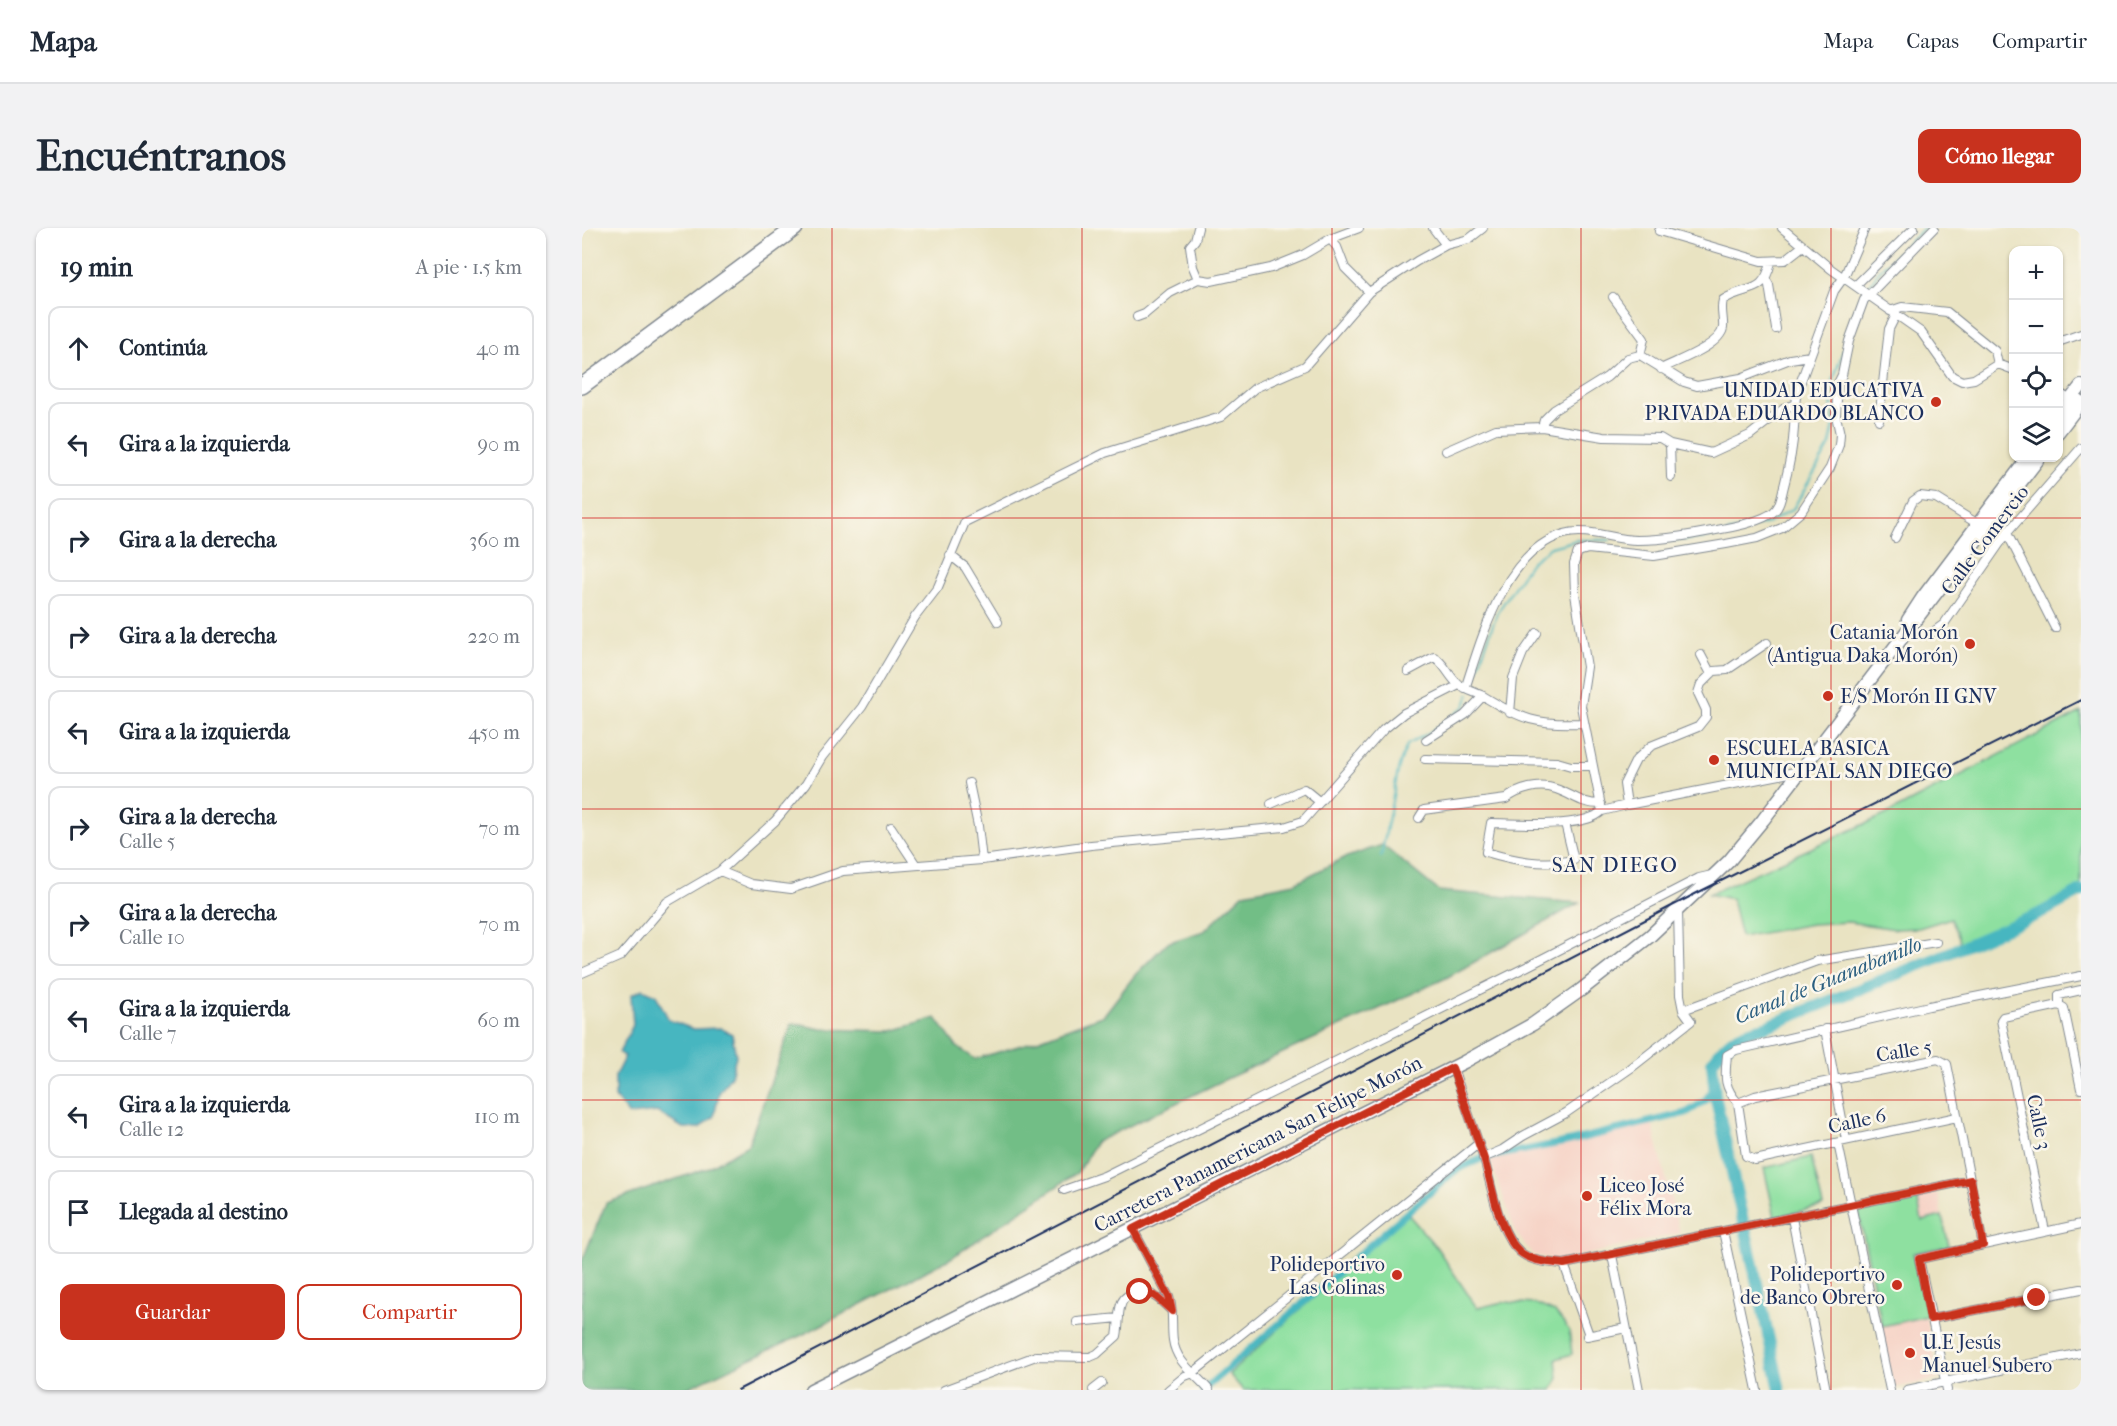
<!DOCTYPE html>
<html lang="es">
<meta charset="utf-8">
<style>
:root{--surface:#fff;--page:#f2f2f3;--text:#1f2937;--muted:#747a83;--line:#e0e1e3;--accent:#c8321e}
body{margin:0;font-family:"IM FELL French Canon",serif;background:var(--page);color:var(--text)}
.controls{position:absolute;right:18px;top:18px;display:grid;overflow:hidden;border-radius:12px;box-shadow:0 2px 4px #0004}
.controls button{width:54px;height:54px;display:grid;place-items:center;padding:0;border:0;border-bottom:2px solid var(--line);background:var(--surface);color:var(--text);font:30px sans-serif}
.stop{position:absolute;width:18px;height:18px;margin:-14px;border:4px solid #c8321e;border-radius:50%;background:#fff}
.stop.end{background:#c8321e;border-color:#fff;box-shadow:0 2px 6px #0008}
.list{margin:0;padding:0;list-style:none}
h2{display:flex;justify-content:space-between;align-items:center;height:78px;margin:0;padding:0 24px;font-size:26px}
h2 small{font-size:20px;font-weight:400;color:var(--muted)}
.list li{display:grid;grid-template-columns:39px 1fr auto;gap:18px;align-items:center;box-sizing:border-box;height:84px;margin:0 12px 12px;padding:0 12px;border:2px solid var(--line);border-radius:12px}
.list b{display:block;font-size:22px;white-space:nowrap}
.list p{margin:0;font-size:20px;white-space:nowrap;color:var(--muted)}
.list em{font-size:20px;font-style:normal;color:var(--muted)}
.actions{display:flex;gap:12px;padding:18px 24px}
.actions a{flex:1;padding:14px 0;border:2px solid var(--accent);border-radius:12px;text-align:center;font-size:21px;color:var(--accent)}
.actions .main{background:var(--accent);color:#fff}
.icon{flex:none;width:33px;height:33px;fill:none;stroke:currentColor;stroke-width:2;stroke-linecap:round;stroke-linejoin:round}
.map{position:relative;flex:none;width:1499px;height:1162px;overflow:hidden;border-radius:12px}
header{display:flex;align-items:center;gap:36px;box-sizing:border-box;height:84px;padding:0 30px;background:var(--surface);border-bottom:2px solid var(--line)}
header strong{font-size:28px}
nav{display:flex;gap:33px;margin-inline-start:auto;font-size:21px}
.intro{display:flex;align-items:center;justify-content:space-between;box-sizing:border-box;height:144px;padding:0 36px}
h1{margin:0;font-size:42px}
.button{padding:15px 27px;border-radius:12px;background:var(--accent);color:#fff;font-size:21px;font-weight:700}
main{display:flex;gap:36px;padding:0 36px}
aside{flex:1;background:var(--surface);border-radius:12px;box-shadow:0 2px 4px #0004}
.map>svg:first-child{display:block}
.built{fill:#f6d2c5}
.green{fill:#8ee0a0;stroke:#54887f;stroke-width:1.5}
.forest{fill:#72be86;stroke:#467672;stroke-width:1.5}
.water{fill:#47b6c0;stroke:#31728f;stroke-width:1.5}
.lines{fill:none;stroke-linecap:round;stroke-linejoin:round}
.stream{stroke:#47b6c0;stroke-width:2}
.canal{stroke:#47b6c0;stroke-width:7}
.river{stroke:#47b6c0;stroke-width:12}
.street-casing{stroke:#828990;stroke-width:10}
.primary-casing{stroke:#828990;stroke-width:15}
.highway-casing{stroke:#828990;stroke-width:18}
.street{stroke:#fff;stroke-width:8}
.primary{stroke:#fff;stroke-width:12}
.highway{stroke:#fff;stroke-width:15}
.rail{stroke:#1b2f5e;stroke-width:2}
.route{stroke:#c8321e;stroke-width:8}
.grid{fill:none;stroke:#d62828;stroke-width:1.5;stroke-opacity:0.55}
.poi-dot{fill:#c8321e;stroke:#fbf7ec;stroke-width:2}
.labels{text-anchor:middle;dominant-baseline:central;stroke-width:5;stroke-linejoin:round;paint-order:stroke}
.poi-label{font-size:20px;fill:#1b2f5e;stroke:#fbf7ec;text-anchor:end}
.street-label{font-size:20px;fill:#1b2f5e;stroke:#fbf7ec}
.neighbourhood-label{font-size:21px;letter-spacing:1.5px;fill:#1b2f5e;stroke:#fbf7ec}
.water-label{font-size:21px;font-style:italic;fill:#2a5e80;stroke:#fbf7ec}
</style>
<header>
<strong>Mapa</strong>
<nav><a>Mapa</a><a>Capas</a><a>Compartir</a></nav>
</header>
<div class="intro"><h1>Encuéntranos</h1><a class="button">Cómo llegar</a></div>
<main>
<aside>
<h2>19 min<small>A pie · 1.5 km</small></h2>
<ul class="list">
<li><svg class="icon" aria-label="ahead" viewBox="0 0 24 24"><path d="M12 20V5M6 11l6-6 6 6"/></svg><div><b>Continúa</b></div><em>40 m</em></li>
<li><svg class="icon" aria-label="left" viewBox="0 0 24 24"><path d="M17 20v-9H6M10 6l-5 5 5 5"/></svg><div><b>Gira a la izquierda</b></div><em>90 m</em></li>
<li><svg class="icon" aria-label="right" viewBox="0 0 24 24"><path d="M7 20v-9h11M14 6l5 5-5 5"/></svg><div><b>Gira a la derecha</b></div><em>360 m</em></li>
<li><svg class="icon" aria-label="right" viewBox="0 0 24 24"><path d="M7 20v-9h11M14 6l5 5-5 5"/></svg><div><b>Gira a la derecha</b></div><em>220 m</em></li>
<li><svg class="icon" aria-label="left" viewBox="0 0 24 24"><path d="M17 20v-9H6M10 6l-5 5 5 5"/></svg><div><b>Gira a la izquierda</b></div><em>450 m</em></li>
<li><svg class="icon" aria-label="right" viewBox="0 0 24 24"><path d="M7 20v-9h11M14 6l5 5-5 5"/></svg><div><b>Gira a la derecha</b><p>Calle 5</p></div><em>70 m</em></li>
<li><svg class="icon" aria-label="right" viewBox="0 0 24 24"><path d="M7 20v-9h11M14 6l5 5-5 5"/></svg><div><b>Gira a la derecha</b><p>Calle 10</p></div><em>70 m</em></li>
<li><svg class="icon" aria-label="left" viewBox="0 0 24 24"><path d="M17 20v-9H6M10 6l-5 5 5 5"/></svg><div><b>Gira a la izquierda</b><p>Calle 7</p></div><em>60 m</em></li>
<li><svg class="icon" aria-label="left" viewBox="0 0 24 24"><path d="M17 20v-9H6M10 6l-5 5 5 5"/></svg><div><b>Gira a la izquierda</b><p>Calle 12</p></div><em>110 m</em></li>
<li><svg class="icon" aria-label="arrive" viewBox="0 0 24 24"><path d="M6 21V4h12l-3 4 3 4H6"/></svg><div><b>Llegada al destino</b></div></li>
</ul>
<div class="actions"><a class="main">Guardar</a><a>Compartir</a></div>
</aside>
<div class="map">
<svg width="1499" height="1162" viewBox="0 0 1499 1162">
<rect width="100%" height="100%" fill="#fbf7ec"/>
<filter id="ink" filterUnits="userSpaceOnUse"><feTurbulence type="fractalNoise" baseFrequency=".0167" numOctaves="2"/><feDisplacementMap in="SourceGraphic" scale="12" xChannelSelector="R" yChannelSelector="G"/><feConvolveMatrix kernelMatrix="1 2 1 2 8 2 1 2 1" color-interpolation-filters="sRGB"/></filter>
<filter id="wash" filterUnits="userSpaceOnUse"><feTurbulence type="fractalNoise" baseFrequency=".008" numOctaves="4" result="noise"/><feDisplacementMap in="SourceGraphic" scale="24" xChannelSelector="R" yChannelSelector="G"/><feGaussianBlur stdDeviation="1.35" result="paint"/><feColorMatrix in="noise" values="0 0 0 0 0 0 0 0 0 0 0 0 0 0 0 0 0 1.4 0 .05"/><feComposite in="paint" operator="in"/></filter>
<g filter="url(#wash)">
<rect width="100%" height="100%" fill="#e9e3c2"/>
<path class="built" d="M1070 895 1098 1005 977 1033 951 1027 934 1005 908 932Z
M1356 965 1360 988 1340 993 1335 969Z
M1344 1089 1357 1151 1311 1160 1298 1098Z"/>
<path class="green" d="M1499 484V663L1457 686 1380 718 1369 690 1337 700 1313 701 1267 694 1230 696 1159 709 1150 671 1127 666 1303 587Z
M1229 929 1241 978 1193 989 1182 940Z
M1335 969 1340 993 1360 988 1367 1018 1331 1025 1345 1088 1300 1098 1276 982Z
M825 985 855 1020 895 1080 922 1074 954 1076 973 1084 987 1102 990 1126 974 1131 976 1150 970 1162H661L647 1146Z"/>
<path class="forest" d="M800 617 857 663 997 675 864 750 642 852 514 914 496 944 369 1030 220 1107 101 1162H0V1033L24 975 126 940 166 917 210 795 239 801 310 803 354 790 374 818 393 831 453 813 522 787 553 747 585 715 622 703 662 665 713 655 762 630Z"/>
<path class="water" d="M61 761 74 767 87 792 111 801 138 800 150 806 154 828 149 848 137 865 132 889 117 900H101L75 884 47 887 33 870V848L43 828 37 825 51 797 49 767Z"/>
<g class="lines">
<path class="stream" d="M1285 62 1296 44 1342 0
M1274 83 1278 72
M1063 315 1125 310 1186 295 1211 281 1248 217 1252 198 1248 162 1262 120
M889 460 915 385 949 334 969 319 995 312H1028
M799 629 817 538 825 517 857 499 883 478 887 466"/>
<path class="canal" d="M621 1162 874 942 901 930 984 914 1104 885 1123 873 1132 859"/>
<path class="river" d="M1161 993 1133 867 1130 834C1147 811 1156 805 1183 799L1355 730 1457 686 1499 663
M1164 1004 1198 1162"/>
</g>
</g>
<g filter="url(#ink)">
<g class="lines">
<g class="street-casing">
<path id="street" d="M616 0 613 12 608 18 611 39 616 51
M851 0 864 17
M1200 0 1249 41 1339 104 1370 148 1380 153 1392 151 1416 136 1432 142
M1077 3 1179 33 1203 32 1221 18
M748 11 777 0
M1184 52 1187 57 1194 101
M1274 57 1332 0
M1031 69 1062 111 1058 127
M1308 83 1320 79 1365 84 1413 123 1416 136
M555 89 563 86 588 65 616 51 629 53 689 40 721 27 748 11 755 19 763 40 787 64
M1476 114 1499 106
M1058 127 1102 154 1115 158 1159 150 1208 131 1228 128
M1079 141C1094 133 1138 118 1141 100 1142 91 1138 81 1141 72 1165 56 1181 69 1189 34
M1476 164 1490 173
M1297 192 1307 101 1314 87
M960 199 962 192 972 182 1025 149 1046 130 1058 127
M1088 216 1089 249
M864 223 914 201 960 199 1022 209 1078 210 1088 216 1129 225 1168 207 1204 179 1211 177
M1412 289 1425 305 1473 400
M1313 310 1331 273 1338 268 1354 270 1396 296
M368 327 383 339 416 394
M1326 404 1347 407 1362 396 1425 305 1499 220
M1185 415 1145 442 1132 443 1119 456 1116 465 1124 482V489L1116 499 1069 518 1054 532 1042 556 1045 577 1218 543
M1119 427 1129 446
M826 443 852 429C862 434 867 449 876 456 883 462 893 464 901 468 940 492 955 497 1001 495
M883 461C900 409 923 323 982 306 1006 299 1031 312 1055 312 1087 312 1119 305 1150 299 1161 297 1189 290 1195 280 1199 274 1200 265 1202 258 1207 239 1211 220 1212 200 1213 187 1212 176 1215 164L1252 63 1262 49 1283 0
M928 485 931 450 941 425 955 405
M844 512 883 487 901 468
M843 531 975 534 989 538H1011
M387 555 396 598 400 632
M689 576 722 561 738 574
M1045 577 1020 583 999 478 1005 439 993 366 992 336 996 324 1006 321 1072 328 1144 316 1175 310 1200 300 1219 284 1248 240 1257 217 1258 206 1254 188 1256 155 1260 147 1267 113 1282 72 1352 0
M837 590 842 582 924 571C936 561 958 555 974 561 992 567 998 576 1019 576
M983 595 992 632C961 638 934 633 904 624L909 595C935 595 1003 601 1020 583
M309 599 334 637
M138 643 193 593 224 556 240 529 280 479 333 389 356 359 383 294 523 225 639 189 673 160 723 138 787 64 835 33 864 17 887 11 901 0
M0 745 39 728 85 674 138 643 169 656 209 661 261 643 400 632 509 617 702 599 721 593 801 502 822 485 877 457
M1477 777 1482 780 1499 861
M1101 782 1235 733 1354 714
M1243 801 1264 912
M871 840C881 870 892 901 902 931 910 959 916 1005 938 1024 950 1034 968 1035 982 1036L1389 952
M1156 875C1141 858 1143 849 1145 827L1154 822 1347 778 1499 748
M1375 889 1173 932 1164 928 1156 875 1173 868 1356 831 1365 836 1401 1017
M1256 915 1308 1162
M901 930 920 922 941 908 984 885 1049 840 1109 793 1101 782 1098 767 1096 683
M482 962 522 948 946 738 1117 650 1130 647
M1210 990 1244 1162
M551 1001 587 1069C592 1083 589 1098 591 1112 594 1135 614 1146 627 1162
M1141 1003 1175 1162
M1463 1003 1419 792 1421 789 1477 777V767L1499 762
M1030 1027 1057 1162
M982 1036 1007 1107
M1349 1091 1499 1061
M495 1094 537 1090
M1005 1108 1044 1100
M362 1162 454 1128 508 1129 515 1126 535 1108C537 1099 536 1089 538 1080 541 1064 559 1060 572 1068 578 1071 584 1078 590 1083
M511 1162 520 1155
M586 1162 603 1148 611 1145 896 916
M1325 1162 1499 1125
M1365 1162 1337 1031 1499 996"/>
</g>
<g class="primary-casing">
<path id="primary" d="M1476 188 1499 158
M1476 204 1499 174
M1326 392 1341 369 1446 230
M229 1162 882 834 951 796 999 762 1068 708 1147 633 1181 592 1457 230"/>
</g>
<g class="highway-casing">
<path id="highway" d="M0 158 213 0"/>
</g>
<use href="#street" class="street"/>
<use href="#primary" class="primary"/>
<use href="#highway" class="highway"/>
<path class="rail" d="M156 1162 1115 665 1499 472"/>
</g>
</g>
<g class="lines" filter="url(#ink)">
<path class="route" d="M558 1064 573 1068 590 1083 587 1069 551 1001 870 840C881 870 892 901 902 931 911 959 916 1005 938 1024 950 1034 968 1034 982 1036L1389 952 1401 1017 1337 1031 1348 1091 1455 1070"/>
</g>
<path class="grid" d="M250 0V1162M500 0V1162M750 0V1162M999 0V1162M1249 0V1162M0 290H1499M0 581H1499M0 872H1499"/>
<g class="poi-dot">
<circle cx="1354" cy="174" r="6"/>
<circle cx="1388" cy="416" r="6"/>
<circle cx="1246" cy="468" r="6"/>
<circle cx="1132" cy="532" r="6"/>
<circle cx="1005" cy="968" r="6"/>
<circle cx="815" cy="1047" r="6"/>
<circle cx="1315" cy="1057" r="6"/>
<circle cx="1328" cy="1125" r="6"/>
</g>
<g class="labels">
<g class="poi-label">
<text x="1342" y="162">UNIDAD EDUCATIVA<tspan x="1342" dy="23">PRIVADA EDUARDO BLANCO</tspan></text>
<text x="1376" y="404">Catania Morón<tspan x="1376" dy="23">(Antigua Daka Morón)</tspan></text>
<text x="1258" y="468" text-anchor="start">E/S Morón II GNV</text>
<text x="1144" y="520" text-anchor="start">ESCUELA BASICA<tspan x="1144" dy="23">MUNICIPAL SAN DIEGO</tspan></text>
<text x="1017" y="957" text-anchor="start">Liceo José<tspan x="1017" dy="23">Félix Mora</tspan></text>
<text x="803" y="1036">Polideportivo<tspan x="803" dy="23">Las Colinas</tspan></text>
<text x="1303" y="1046">Polideportivo<tspan x="1303" dy="23">de Banco Obrero</tspan></text>
<text x="1340" y="1114" text-anchor="start">U.E Jesús<tspan x="1340" dy="23">Manuel Subero</tspan></text>
</g>
<g class="street-label">
<text transform="translate(1403 312) rotate(-53)">Calle Comercio</text>
<text transform="translate(1322 823) rotate(-9)">Calle 5</text>
<text transform="translate(1275 893) rotate(-12)">Calle 6</text>
<text transform="translate(1457 894) rotate(78)">Calle 3</text>
<text transform="translate(676 916) rotate(-27)">Carretera Panamericana San Felipe Morón</text>
</g>
<g class="neighbourhood-label">
<text x="1033" y="637">SAN DIEGO</text>
</g>
<g class="water-label">
<text transform="translate(1246 752) rotate(-22)">Canal de Guanabanillo</text>
</g>
</g>
</svg>
<div class="controls">
<button>+</button>
<button>−</button>
<button><svg class="icon" aria-label="locate" viewBox="0 0 24 24"><circle cx="12" cy="12" r="6"/><path d="M12 2v4M12 18v4M2 12h4M18 12h4"/></svg></button>
<button><svg class="icon" aria-label="layers" viewBox="0 0 24 24"><path d="M12 4l9 5-9 5-9-5zM3 14l9 5 9-5"/></svg></button>
</div>
<div class="stop" style="left:558px;top:1064px"></div>
<div class="stop end" style="left:1455px;top:1070px"></div>
</div>
</main>
